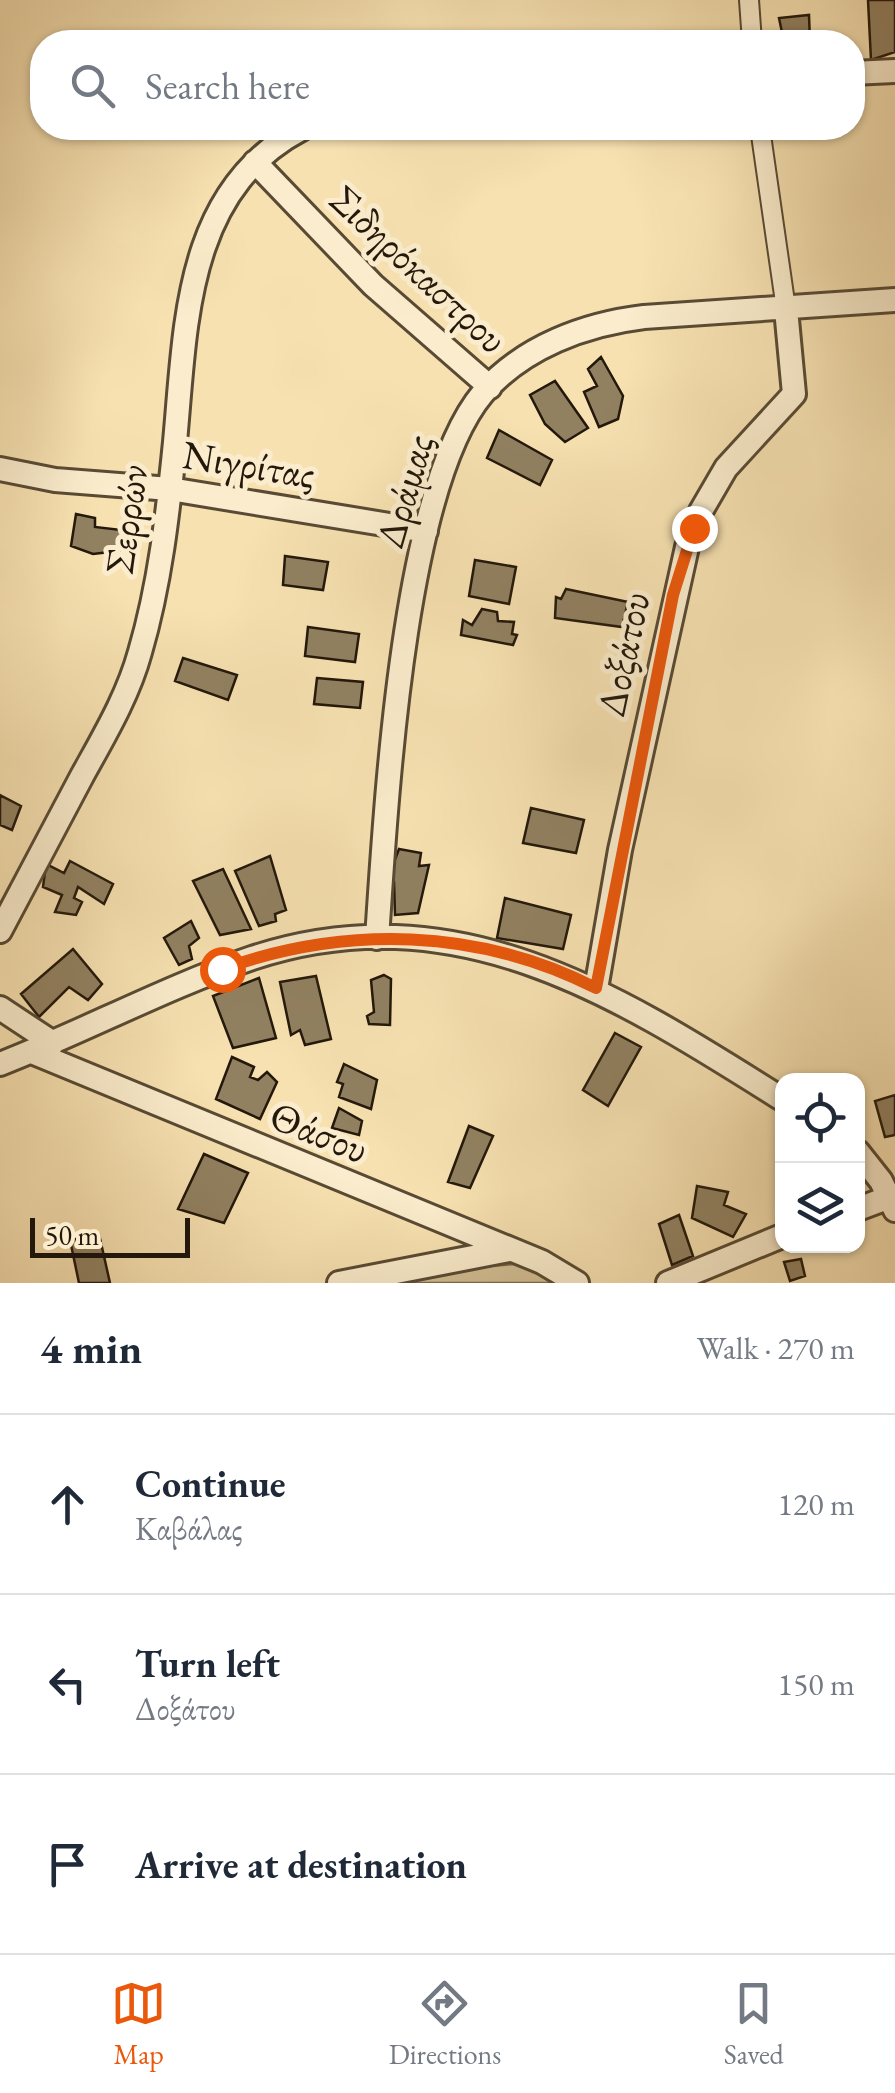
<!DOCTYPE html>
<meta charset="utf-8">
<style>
:root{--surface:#fff;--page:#f2f2f3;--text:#1f2937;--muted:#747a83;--line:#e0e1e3;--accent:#ea580c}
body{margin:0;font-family:"EB Garamond",serif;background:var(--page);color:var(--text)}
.controls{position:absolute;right:30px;bottom:30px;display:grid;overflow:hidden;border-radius:20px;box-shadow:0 2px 8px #0004}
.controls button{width:90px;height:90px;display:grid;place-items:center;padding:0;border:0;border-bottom:2px solid var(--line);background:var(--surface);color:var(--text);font:50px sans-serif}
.scale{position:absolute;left:30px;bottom:25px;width:160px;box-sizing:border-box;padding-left:10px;border:5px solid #23180b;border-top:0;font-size:28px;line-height:35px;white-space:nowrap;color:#23180b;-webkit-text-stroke:8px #faeccc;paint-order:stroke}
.stop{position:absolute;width:30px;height:30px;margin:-22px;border:8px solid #ea580c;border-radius:50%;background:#fff}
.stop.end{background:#ea580c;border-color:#fff;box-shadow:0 2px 10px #0008}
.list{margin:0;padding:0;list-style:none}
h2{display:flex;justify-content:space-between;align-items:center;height:130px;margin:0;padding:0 40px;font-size:42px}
h2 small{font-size:32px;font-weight:400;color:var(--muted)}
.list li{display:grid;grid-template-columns:65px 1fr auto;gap:30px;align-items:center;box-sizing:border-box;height:180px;padding:0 40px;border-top:2px solid var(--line)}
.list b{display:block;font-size:38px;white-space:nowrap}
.list p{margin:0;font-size:32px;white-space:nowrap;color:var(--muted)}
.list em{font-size:32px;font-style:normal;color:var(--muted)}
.icon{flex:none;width:55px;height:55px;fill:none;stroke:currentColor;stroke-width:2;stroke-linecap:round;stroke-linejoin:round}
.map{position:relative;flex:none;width:895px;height:1283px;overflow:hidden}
.search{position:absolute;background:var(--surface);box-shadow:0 2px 8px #0004;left:30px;right:30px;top:30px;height:110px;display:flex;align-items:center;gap:25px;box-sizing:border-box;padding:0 35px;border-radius:40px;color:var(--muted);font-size:38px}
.sheet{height:670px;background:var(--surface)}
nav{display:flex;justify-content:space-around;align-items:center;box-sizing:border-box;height:140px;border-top:2px solid var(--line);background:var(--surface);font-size:28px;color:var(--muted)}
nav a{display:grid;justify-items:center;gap:5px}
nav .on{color:var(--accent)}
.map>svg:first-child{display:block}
.green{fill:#d3bf95;stroke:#7b6c50;stroke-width:2.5}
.building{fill:#918161;stroke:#23180b;stroke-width:2.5}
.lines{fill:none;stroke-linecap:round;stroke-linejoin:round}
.pedestrian-casing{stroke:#584a34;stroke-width:22}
.minor-casing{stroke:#584a34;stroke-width:28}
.pedestrian{stroke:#faeccc;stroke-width:18}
.minor{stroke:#faeccc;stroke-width:22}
.route{stroke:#ea580c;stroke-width:12}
.labels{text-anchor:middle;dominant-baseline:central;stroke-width:10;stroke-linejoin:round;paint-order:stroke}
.street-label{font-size:40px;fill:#23180b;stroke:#faeccc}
</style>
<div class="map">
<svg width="895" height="1283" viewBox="0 0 895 1283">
<rect width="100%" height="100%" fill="#f7e1b1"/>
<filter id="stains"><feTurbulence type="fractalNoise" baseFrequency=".002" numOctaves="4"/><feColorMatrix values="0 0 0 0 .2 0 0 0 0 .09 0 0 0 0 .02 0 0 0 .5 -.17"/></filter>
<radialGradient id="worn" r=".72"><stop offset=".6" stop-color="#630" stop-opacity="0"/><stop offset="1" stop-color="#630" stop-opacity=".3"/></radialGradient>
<path class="green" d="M528 1263 560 1283H394L464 1268Z"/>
<path class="building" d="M868 0H895V52L871 60Z
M809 15 810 42H784L779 18Z
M601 357 623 396 618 419 599 427 584 392 597 386 588 369Z
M555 381 588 428 565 442 545 424 530 395Z
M499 430 552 460 540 485 487 458Z
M76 514 95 518V527L130 531 126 550 93 554 71 546Z
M285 556 328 562 323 590 283 585Z
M475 560 516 567 509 604 469 596Z
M566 589 628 602 622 627 555 618 556 597 561 599Z
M482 609 497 612 498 621 514 622 512 634 517 635 513 645 461 635 463 620 472 625Z
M308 627 359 634 355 662 305 656Z
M183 658 237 675 228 700 175 681Z
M317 678 363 682 360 708 314 704Z
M0 795 21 806 12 830 0 825Z
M531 808 584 820 576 853 523 843Z
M399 849 421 853 419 866 429 865 418 913 395 915 394 882 388 878Z
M270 856 286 910 275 914 276 921 259 926 235 871Z
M70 861 113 884 104 904 78 887 74 898 82 902 76 915 55 912 62 895 43 887 46 864 64 873Z
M223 869 251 929 220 935 193 881Z
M505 898 571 915 563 949 497 938Z
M191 921 199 938 189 946 192 959 179 965 164 938Z
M73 949 102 984 88 1000 69 987 39 1017 21 994Z
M384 975 391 979 390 1025 369 1024 367 1016 374 1012 371 980Z
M316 976 331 1039 305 1045 300 1030 291 1035 280 982Z
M259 978 276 1038 233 1048 213 996Z
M615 1033 641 1047 608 1106 583 1090Z
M232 1057 254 1067 250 1077 258 1080 267 1072 277 1082 260 1119 216 1099Z
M344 1064 377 1080 371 1109 339 1097 343 1084 337 1082Z
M895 1095V1135L885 1137 875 1101Z
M339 1108 362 1121 359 1135 332 1128Z
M469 1126 493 1136 470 1188 448 1182Z
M204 1154 248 1173 224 1223 178 1209Z
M697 1186 728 1192 724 1205 746 1214 733 1237 692 1218Z
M679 1215 693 1256 672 1265 659 1224Z
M99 1234 110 1283H79L70 1240Z
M801 1259 805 1276 790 1281 784 1262Z"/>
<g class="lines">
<g class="pedestrian-casing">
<path id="pedestrian" d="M749 0 752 42
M760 128 786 309"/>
</g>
<g class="minor-casing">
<path id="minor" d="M852 73 895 71
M255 162 373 285 490 387
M0 469 55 480 170 489 426 531
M0 931C27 879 55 828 82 776 104 736 128 696 140 652 160 584 168 512 175 442 186 325 184 190 303 128
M377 938C386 809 402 489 483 393 523 347 585 324 644 317L895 300
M596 989 620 850 687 547 701 511 726 468 794 394 786 309
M0 1008 53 1043
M32 1052 542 1262 577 1283
M0 1064C85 1031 166 987 252 958 456 891 617 995 782 1099
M858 1152 881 1181 895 1210
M858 1209 895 1195
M339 1283 509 1250
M668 1283 782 1236"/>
</g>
<use href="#pedestrian" class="pedestrian"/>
<use href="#minor" class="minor"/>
</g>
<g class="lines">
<path class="route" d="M222 969C346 925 478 928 596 988L673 595 694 528"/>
</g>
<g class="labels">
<g class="street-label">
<text transform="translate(419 269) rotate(43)">Σιδηρόκαστρου</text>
<text transform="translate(249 464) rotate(9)">Νιγρίτας</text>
<text transform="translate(404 491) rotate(-74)">Δράμας</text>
<text transform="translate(126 519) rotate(-82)">Σερρών</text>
<text transform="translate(623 654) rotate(-78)">Δοξάτου</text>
<text transform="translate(319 1132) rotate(22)">Θάσου</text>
</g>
</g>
<rect width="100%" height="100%" filter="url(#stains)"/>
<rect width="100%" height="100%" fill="url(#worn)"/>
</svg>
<div class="controls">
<button><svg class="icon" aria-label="locate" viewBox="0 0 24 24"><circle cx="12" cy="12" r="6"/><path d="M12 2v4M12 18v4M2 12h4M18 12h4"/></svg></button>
<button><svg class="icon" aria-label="layers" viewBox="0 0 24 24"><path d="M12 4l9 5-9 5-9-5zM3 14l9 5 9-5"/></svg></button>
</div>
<div class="scale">50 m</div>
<div class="stop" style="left:222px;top:969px"></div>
<div class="stop end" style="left:694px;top:528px"></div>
<div class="search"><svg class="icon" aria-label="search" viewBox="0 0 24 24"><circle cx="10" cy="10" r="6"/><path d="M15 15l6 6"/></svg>Search here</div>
</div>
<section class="sheet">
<h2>4 min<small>Walk · 270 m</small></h2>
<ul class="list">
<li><svg class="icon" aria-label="ahead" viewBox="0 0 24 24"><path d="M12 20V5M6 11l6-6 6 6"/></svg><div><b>Continue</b><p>Καβάλας</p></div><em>120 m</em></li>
<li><svg class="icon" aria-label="left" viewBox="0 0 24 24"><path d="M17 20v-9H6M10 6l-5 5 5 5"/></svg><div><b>Turn left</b><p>Δοξάτου</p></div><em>150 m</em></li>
<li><svg class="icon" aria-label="arrive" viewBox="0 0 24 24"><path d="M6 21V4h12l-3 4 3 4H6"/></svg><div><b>Arrive at destination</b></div></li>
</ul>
</section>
<nav>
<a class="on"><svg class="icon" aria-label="map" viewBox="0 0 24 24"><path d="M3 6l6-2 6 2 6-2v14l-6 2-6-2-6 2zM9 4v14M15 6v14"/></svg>Map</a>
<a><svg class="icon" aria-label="directions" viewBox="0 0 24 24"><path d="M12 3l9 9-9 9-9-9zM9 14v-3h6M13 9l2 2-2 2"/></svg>Directions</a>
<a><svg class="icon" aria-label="saved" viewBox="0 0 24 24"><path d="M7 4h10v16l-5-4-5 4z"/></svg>Saved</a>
</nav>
